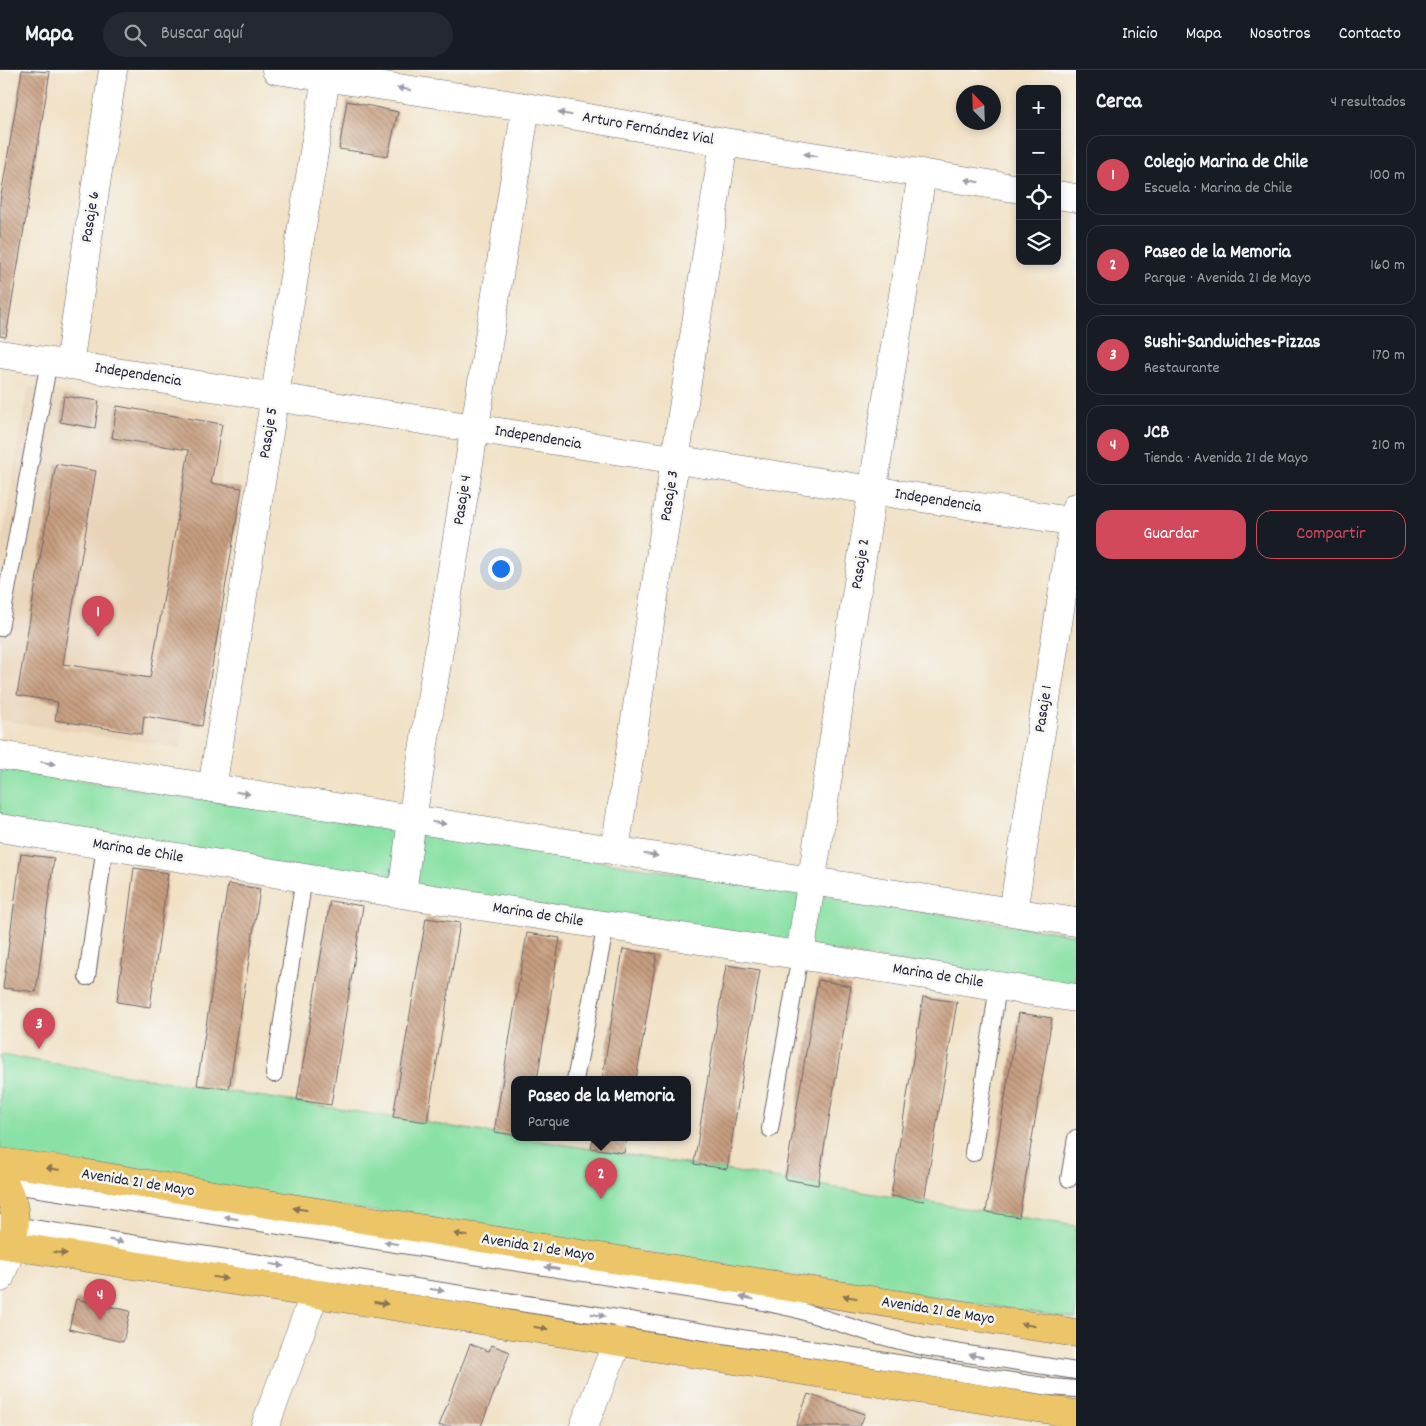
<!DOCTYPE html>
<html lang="es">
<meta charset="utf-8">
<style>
:root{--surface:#171b24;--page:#242831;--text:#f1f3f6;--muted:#9ea1a6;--line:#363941;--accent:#d1495b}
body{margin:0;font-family:Dekko,sans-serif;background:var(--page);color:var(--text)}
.controls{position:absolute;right:15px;top:15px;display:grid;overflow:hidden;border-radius:10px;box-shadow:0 2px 8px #0003}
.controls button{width:45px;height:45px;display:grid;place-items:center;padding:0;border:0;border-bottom:1px solid var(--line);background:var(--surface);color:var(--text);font:25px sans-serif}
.compass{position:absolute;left:956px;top:15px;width:45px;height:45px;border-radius:50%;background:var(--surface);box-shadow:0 2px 8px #0003;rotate:337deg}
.you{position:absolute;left:500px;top:498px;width:18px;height:18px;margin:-12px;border:4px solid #fff;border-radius:50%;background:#1a73e8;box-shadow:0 0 0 8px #1a73e833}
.badge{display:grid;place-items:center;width:32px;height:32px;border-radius:50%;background:var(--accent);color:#fff;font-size:16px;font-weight:700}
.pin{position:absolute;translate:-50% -41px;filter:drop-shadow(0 1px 2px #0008)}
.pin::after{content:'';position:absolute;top:26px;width:18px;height:15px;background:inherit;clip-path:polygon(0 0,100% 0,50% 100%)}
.popup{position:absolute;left:511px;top:1006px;width:180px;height:65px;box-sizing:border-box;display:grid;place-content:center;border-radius:10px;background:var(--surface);filter:drop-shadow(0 1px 4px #0005);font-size:16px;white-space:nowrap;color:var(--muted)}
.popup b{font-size:19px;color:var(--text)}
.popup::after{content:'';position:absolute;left:50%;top:100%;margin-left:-10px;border:10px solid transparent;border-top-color:var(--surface)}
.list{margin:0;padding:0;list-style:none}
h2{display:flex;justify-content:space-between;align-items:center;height:65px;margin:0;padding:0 20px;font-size:21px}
h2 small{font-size:16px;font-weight:400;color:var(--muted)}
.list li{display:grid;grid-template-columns:32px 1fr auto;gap:15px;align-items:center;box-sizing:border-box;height:80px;margin:0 10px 10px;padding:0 10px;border:1px solid var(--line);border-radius:15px}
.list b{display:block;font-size:19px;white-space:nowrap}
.list p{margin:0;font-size:16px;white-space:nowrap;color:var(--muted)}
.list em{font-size:16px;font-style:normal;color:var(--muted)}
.actions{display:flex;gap:10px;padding:15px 20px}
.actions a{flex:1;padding:11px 0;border:1px solid var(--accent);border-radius:15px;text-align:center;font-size:18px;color:var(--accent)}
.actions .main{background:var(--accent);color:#fff}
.icon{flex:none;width:28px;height:28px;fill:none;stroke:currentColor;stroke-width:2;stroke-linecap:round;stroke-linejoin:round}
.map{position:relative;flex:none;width:1076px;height:1356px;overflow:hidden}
header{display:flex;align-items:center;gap:30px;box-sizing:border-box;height:70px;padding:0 25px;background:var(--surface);border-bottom:1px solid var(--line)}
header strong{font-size:24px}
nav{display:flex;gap:28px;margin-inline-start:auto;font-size:18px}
.search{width:350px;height:45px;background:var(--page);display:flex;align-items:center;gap:12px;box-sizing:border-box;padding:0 18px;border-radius:28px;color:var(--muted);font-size:19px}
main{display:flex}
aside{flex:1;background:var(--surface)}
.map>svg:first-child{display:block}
.built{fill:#e9d3b7}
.green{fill:#8ae1a5;stroke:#568270}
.building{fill:url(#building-back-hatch)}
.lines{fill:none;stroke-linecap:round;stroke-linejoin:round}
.service-casing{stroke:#6a656b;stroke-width:18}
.minor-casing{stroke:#6a656b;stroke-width:29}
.tertiary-casing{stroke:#6a656b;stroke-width:29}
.primary-casing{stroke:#6a656b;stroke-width:29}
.service{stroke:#fff;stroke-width:16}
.minor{stroke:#fff;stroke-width:28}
.tertiary{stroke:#fff;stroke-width:28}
.primary{stroke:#edc569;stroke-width:28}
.oneway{fill:#9c9ca7}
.oneway2{fill:#887452}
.labels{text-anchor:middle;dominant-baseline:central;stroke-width:5;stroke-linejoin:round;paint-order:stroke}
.street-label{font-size:16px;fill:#22223b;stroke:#f6f6f2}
</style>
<header>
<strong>Mapa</strong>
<div class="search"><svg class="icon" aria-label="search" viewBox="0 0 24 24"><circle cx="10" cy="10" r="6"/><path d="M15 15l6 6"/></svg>Buscar aquí</div>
<nav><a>Inicio</a><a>Mapa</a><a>Nosotros</a><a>Contacto</a></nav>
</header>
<main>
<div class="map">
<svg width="1076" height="1356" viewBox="0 0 1076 1356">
<defs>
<pattern id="building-back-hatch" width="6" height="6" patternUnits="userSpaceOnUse" patternTransform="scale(1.25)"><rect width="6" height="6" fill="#c79d7f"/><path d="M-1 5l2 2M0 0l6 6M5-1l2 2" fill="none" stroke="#a18069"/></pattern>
</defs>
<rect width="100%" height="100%" fill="#f6f6f2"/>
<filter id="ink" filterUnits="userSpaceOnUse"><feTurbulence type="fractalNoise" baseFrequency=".02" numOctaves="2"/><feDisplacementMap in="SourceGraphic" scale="10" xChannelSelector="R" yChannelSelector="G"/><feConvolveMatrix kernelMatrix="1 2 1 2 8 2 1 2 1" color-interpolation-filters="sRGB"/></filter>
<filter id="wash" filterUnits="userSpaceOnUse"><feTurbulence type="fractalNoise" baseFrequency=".0096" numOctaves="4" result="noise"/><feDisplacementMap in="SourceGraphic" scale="20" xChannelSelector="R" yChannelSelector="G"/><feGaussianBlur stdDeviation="1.12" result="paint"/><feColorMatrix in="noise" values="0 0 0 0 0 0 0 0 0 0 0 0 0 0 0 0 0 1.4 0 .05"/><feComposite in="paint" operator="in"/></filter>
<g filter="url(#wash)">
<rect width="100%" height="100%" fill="#f1e1c5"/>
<path class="built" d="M28 317 229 346 180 678 0 650V484Z"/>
<path class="green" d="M0 698 1076 865V919L0 752Z
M0 985 1076 1156V1249L0 1084Z"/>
<g id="blocks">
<path class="building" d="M22 0 50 2 6 267 0 266V132Z
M347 31 398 42 388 86 339 79Z
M64 326 99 331 95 358 60 352Z
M117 336 222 354 211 413 242 418 202 656 144 646 142 664 55 650 58 632 17 625 56 394 96 401 63 594 150 608 189 380 112 368Z
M21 784 54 788 36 922 3 918Z
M134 798 168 803 150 937 117 932Z
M228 814 260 819 229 1019 197 1015Z
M330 831 363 836 331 1035 297 1030Z
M426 848 460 853 427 1052 393 1047Z
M527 863 560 868 537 1010H515V1065L494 1062Z
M623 879 657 884 636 1010H602Z
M726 895 760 900 727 1099 694 1094Z
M818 910 851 916 818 1115 785 1109Z
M923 927 957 932 924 1131 891 1126Z
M1019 943 1052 948 1019 1147 986 1142Z
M593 1068H627L624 1083 591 1078Z
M76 1229 130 1241 123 1272 69 1259Z
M470 1274 489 1281 492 1275 510 1282 481 1356H439Z
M808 1324 865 1344 860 1356H796Z"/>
</g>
</g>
<g filter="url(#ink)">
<use href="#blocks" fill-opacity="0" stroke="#6a656b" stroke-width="1"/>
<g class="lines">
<g class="service-casing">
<path id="service" d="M0 558 49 291
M87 907 105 775
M274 1004 304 808
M575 1010 606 855
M770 1059 800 885
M973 1083 998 916
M1069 1109 1076 1068
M1 1113 745 1228 795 1239 873 1264 923 1277 1076 1301
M0 1153 611 1247 985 1307 1051 1317 1076 1319"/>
</g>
<g class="minor-casing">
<path id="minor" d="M276 0 526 37 724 72 1020 119
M1057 125 1076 128
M0 284 1076 452
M69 295 113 0
M0 685 1076 852
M212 718 326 7
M0 758 402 824 1076 928
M615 780 724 72
M402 824 412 749 526 37
M1013 842 1076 437
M800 885 922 103
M265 1356 315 1223
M584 1356 618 1270"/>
</g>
<g class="tertiary-casing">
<path id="tertiary" d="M0 1208 12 1176"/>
</g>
<g class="primary-casing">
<path id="primary" d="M0 1092 82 1103C413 1159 745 1210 1076 1263
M0 1104C15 1132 18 1145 12 1176
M0 1174 1076 1344"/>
</g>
<use href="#service" class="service"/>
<use href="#minor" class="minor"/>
<use href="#tertiary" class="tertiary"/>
<use href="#primary" class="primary"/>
</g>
<defs><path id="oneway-solid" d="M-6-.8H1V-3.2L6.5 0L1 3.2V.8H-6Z" transform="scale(1.25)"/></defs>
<g class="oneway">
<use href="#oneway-solid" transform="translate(404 19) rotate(-171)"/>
<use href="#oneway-solid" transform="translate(565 44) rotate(-170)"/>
<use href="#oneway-solid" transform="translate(811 85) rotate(-171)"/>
<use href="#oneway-solid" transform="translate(972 111) rotate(-170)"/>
<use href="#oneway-solid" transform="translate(48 693) rotate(9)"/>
<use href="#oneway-solid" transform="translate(243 723) rotate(9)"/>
<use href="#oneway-solid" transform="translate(439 753) rotate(9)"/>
<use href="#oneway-solid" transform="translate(651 785) rotate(9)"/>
<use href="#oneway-solid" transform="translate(231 1148) rotate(-171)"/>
<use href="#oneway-solid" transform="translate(116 1171) rotate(9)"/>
<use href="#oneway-solid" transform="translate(391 1173) rotate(-171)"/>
<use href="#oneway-solid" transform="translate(277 1195) rotate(9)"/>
<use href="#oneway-solid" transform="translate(552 1198) rotate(-171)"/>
<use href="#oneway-solid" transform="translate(437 1220) rotate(9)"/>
<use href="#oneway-solid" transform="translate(747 1228) rotate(-169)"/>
<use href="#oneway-solid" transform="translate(598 1245) rotate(9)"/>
<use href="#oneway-solid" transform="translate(976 1286) rotate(-170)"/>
</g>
<g class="oneway2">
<use href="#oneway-solid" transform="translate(53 1099) rotate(-172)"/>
<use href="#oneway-solid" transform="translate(300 1139) rotate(-171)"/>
<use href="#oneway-solid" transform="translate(461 1165) rotate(-171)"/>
<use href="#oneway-solid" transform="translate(60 1183) rotate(9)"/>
<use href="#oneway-solid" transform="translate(220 1208) rotate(9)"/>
<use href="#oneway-solid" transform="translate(850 1227) rotate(-171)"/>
<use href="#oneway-solid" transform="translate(381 1233) rotate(9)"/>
<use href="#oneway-solid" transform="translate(1028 1255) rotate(-171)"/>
<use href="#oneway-solid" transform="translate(541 1258) rotate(9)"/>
</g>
</g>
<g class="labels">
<g class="street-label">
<text transform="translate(648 59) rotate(10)">Arturo Fernández Vial</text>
<text transform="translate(91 147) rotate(-81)">Pasaje 6</text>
<text transform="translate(138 305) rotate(9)">Independencia</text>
<text transform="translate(269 363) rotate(-81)">Pasaje 5</text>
<text transform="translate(538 368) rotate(9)">Independencia</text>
<text transform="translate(670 426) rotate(-81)">Pasaje 3</text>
<text transform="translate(463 430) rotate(-81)">Pasaje 4</text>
<text transform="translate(938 431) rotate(9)">Independencia</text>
<text transform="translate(861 494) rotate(-81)">Pasaje 2</text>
<text transform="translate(1044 639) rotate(-81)">Pasaje 1</text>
<text transform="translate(138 781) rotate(9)">Marina de Chile</text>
<text transform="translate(538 845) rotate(9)">Marina de Chile</text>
<text transform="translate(938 906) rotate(9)">Marina de Chile</text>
<text transform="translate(138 1113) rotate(9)">Avenida 21 de Mayo</text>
<text transform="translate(538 1178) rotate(9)">Avenida 21 de Mayo</text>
<text transform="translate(938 1241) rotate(9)">Avenida 21 de Mayo</text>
</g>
</g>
</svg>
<div class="controls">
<button>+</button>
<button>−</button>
<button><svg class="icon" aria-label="locate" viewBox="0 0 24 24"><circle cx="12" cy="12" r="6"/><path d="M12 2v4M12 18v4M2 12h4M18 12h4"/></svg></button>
<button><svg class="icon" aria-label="layers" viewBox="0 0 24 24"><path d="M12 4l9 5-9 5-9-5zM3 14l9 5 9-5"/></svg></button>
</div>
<svg class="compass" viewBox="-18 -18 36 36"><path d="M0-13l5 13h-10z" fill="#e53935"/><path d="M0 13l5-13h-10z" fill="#9ea1a6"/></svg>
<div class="you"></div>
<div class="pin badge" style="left:98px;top:567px">1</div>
<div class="pin badge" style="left:601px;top:1129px">2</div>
<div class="popup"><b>Paseo de la Memoria</b>Parque</div>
<div class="pin badge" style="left:39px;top:979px">3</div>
<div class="pin badge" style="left:100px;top:1250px">4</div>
</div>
<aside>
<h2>Cerca<small>4 resultados</small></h2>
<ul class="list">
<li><span class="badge">1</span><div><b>Colegio Marina de Chile</b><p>Escuela · Marina de Chile</p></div><em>100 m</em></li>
<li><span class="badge">2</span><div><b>Paseo de la Memoria</b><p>Parque · Avenida 21 de Mayo</p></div><em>160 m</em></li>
<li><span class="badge">3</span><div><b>Sushi-Sandwiches-Pizzas</b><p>Restaurante</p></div><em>170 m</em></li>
<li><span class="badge">4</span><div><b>JCB</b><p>Tienda · Avenida 21 de Mayo</p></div><em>210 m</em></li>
</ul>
<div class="actions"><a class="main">Guardar</a><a>Compartir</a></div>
</aside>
</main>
